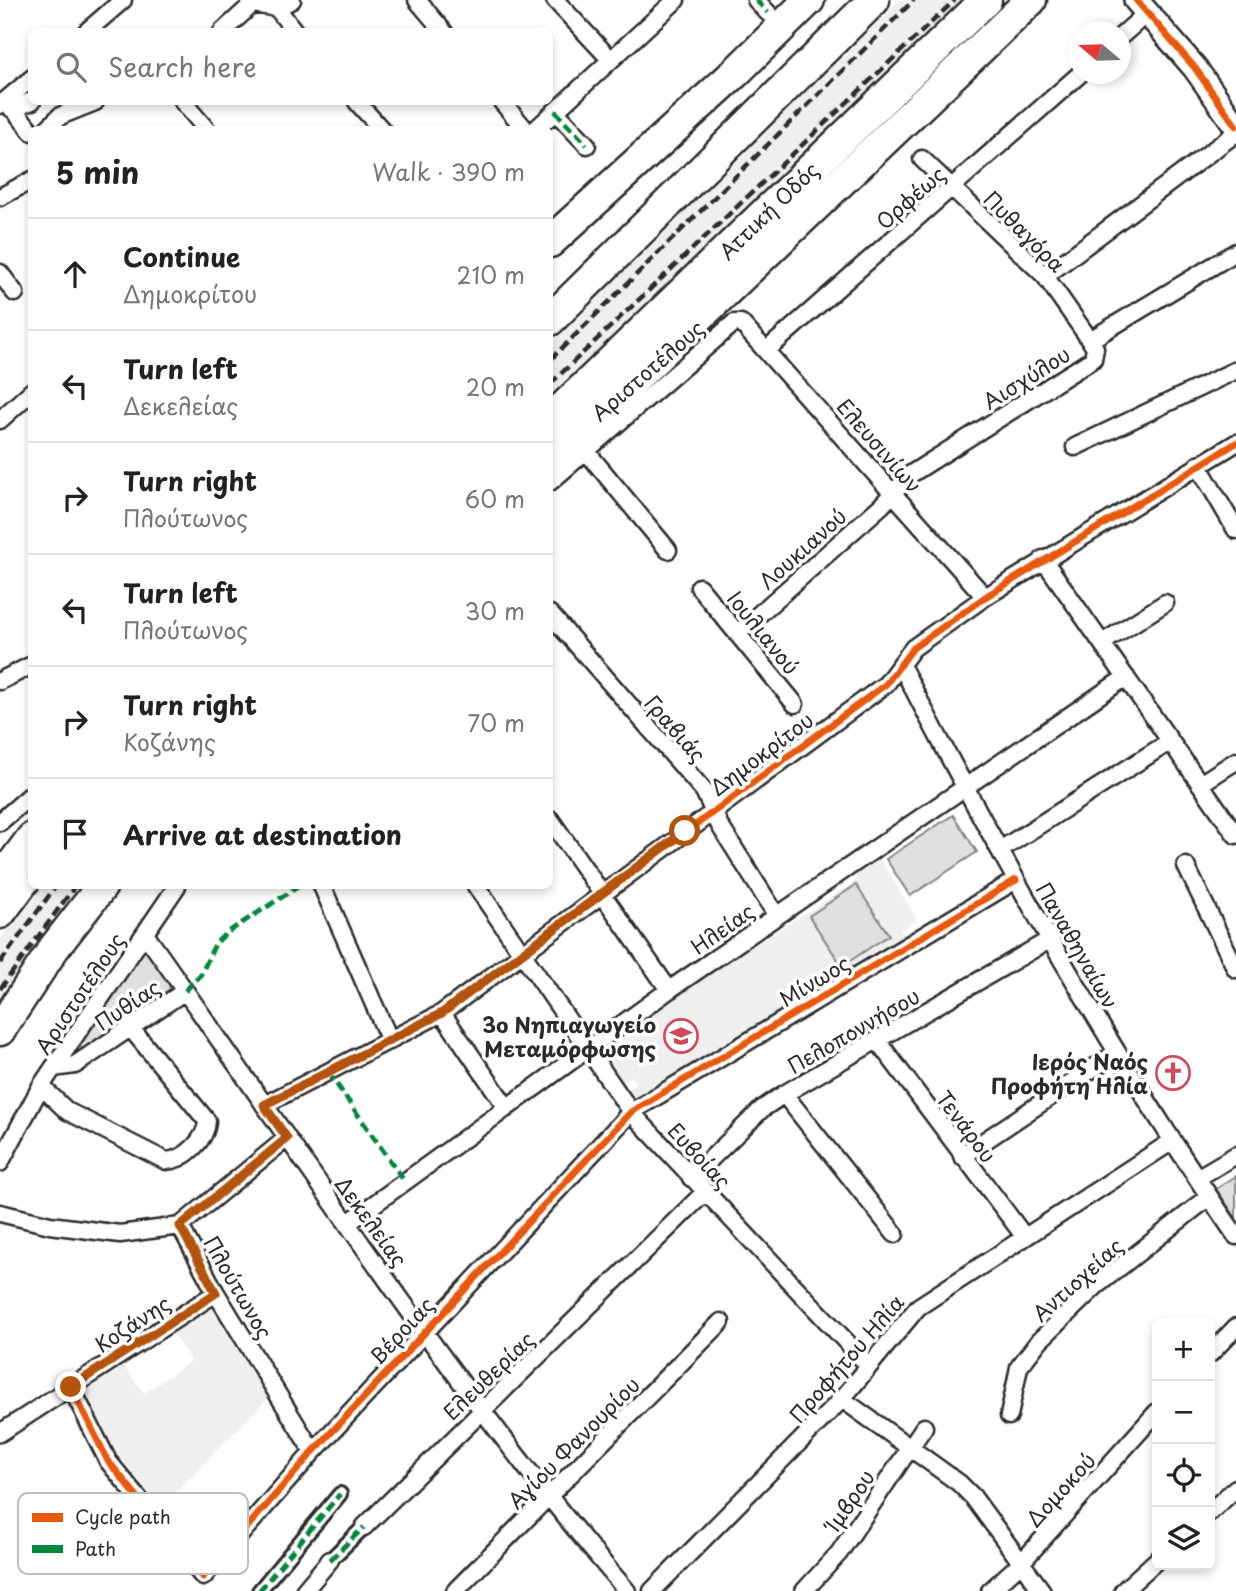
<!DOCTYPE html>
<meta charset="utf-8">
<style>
:root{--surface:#fff;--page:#f2f2f2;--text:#222;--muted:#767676;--line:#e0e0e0}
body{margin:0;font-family:"Playpen Sans",sans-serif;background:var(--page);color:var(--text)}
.controls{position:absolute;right:21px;bottom:21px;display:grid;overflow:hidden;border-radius:10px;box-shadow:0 4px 10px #0003}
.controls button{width:63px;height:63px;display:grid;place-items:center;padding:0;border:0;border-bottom:2px solid var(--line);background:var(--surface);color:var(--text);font:35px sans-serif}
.compass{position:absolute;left:1068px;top:21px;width:63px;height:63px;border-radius:50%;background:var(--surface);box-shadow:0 4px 10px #0003;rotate:289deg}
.stop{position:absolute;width:21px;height:21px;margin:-16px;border:5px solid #b45309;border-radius:50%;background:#fff}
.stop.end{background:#b45309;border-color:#fff;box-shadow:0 2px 7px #0008}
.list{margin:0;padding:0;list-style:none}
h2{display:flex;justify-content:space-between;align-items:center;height:91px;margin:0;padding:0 28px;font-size:30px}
h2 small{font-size:23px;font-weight:400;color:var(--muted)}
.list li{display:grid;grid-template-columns:46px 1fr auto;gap:21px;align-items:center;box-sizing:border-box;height:112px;padding:0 28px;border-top:2px solid var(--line)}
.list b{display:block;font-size:26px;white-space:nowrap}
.list p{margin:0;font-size:23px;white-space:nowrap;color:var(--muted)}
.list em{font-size:23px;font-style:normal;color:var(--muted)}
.icon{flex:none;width:38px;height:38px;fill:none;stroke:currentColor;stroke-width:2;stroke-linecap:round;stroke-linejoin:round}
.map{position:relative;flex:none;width:1236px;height:1591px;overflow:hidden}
.search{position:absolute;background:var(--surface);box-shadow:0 4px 10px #0003;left:28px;top:28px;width:525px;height:77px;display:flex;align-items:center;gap:18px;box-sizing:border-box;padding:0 24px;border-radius:10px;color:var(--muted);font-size:26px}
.panel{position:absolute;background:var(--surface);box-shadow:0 4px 10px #0003;left:28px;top:126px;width:525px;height:763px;border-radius:10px}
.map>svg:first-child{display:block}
.built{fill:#efefef}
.green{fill:#e0e0e0;stroke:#868686;stroke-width:2}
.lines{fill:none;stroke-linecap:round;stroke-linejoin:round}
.pedestrian-casing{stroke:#2b2b2b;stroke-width:18}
.minor-casing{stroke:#2b2b2b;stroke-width:21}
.secondary-casing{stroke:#2b2b2b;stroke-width:28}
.motorway-casing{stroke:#2b2b2b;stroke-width:35}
.pedestrian{stroke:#fff;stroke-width:12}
.minor{stroke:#fff;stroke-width:16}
.secondary{stroke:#fff;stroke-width:23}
.motorway{stroke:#fff;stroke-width:30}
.rail{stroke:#2b2b2b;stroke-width:4.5;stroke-dasharray:10 5;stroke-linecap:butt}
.quiet{stroke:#00873e;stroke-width:5;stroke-dasharray:10 5;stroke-linecap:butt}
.cycleway-casing{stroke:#fff;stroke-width:11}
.cycleway{stroke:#e8590c;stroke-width:7}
.route{stroke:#b45309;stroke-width:9}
.labels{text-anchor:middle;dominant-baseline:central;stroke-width:7;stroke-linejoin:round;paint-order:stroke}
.street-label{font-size:21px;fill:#2b2b2b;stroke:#fff}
.poi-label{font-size:21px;font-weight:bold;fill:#2b2b2b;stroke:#fff;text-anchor:end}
.key{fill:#fff;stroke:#bfbfbf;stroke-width:2}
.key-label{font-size:19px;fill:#2b2b2b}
</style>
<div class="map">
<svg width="1236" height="1591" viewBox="0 0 1236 1591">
<rect width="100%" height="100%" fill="#fff"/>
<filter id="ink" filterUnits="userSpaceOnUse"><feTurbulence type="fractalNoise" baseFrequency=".0143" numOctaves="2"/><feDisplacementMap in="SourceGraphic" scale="14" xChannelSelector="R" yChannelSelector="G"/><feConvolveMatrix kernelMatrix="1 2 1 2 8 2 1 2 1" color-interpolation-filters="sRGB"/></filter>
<g filter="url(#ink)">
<path class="built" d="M900 0H970L550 402V345Z
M880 859 917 919 900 930 905 934 634 1098 628 1089 636 1084 631 1076 623 1081 603 1051 622 1036 627 1037 634 1032 636 1025 710 973 855 882 856 873Z
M39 886H87L0 1006V940Z
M211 1306 268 1398 160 1508 110 1443 84 1388 122 1364 144 1393 191 1361 171 1332Z"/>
<path class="green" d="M953 815 977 852 910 896 886 859Z
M856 885 889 935 842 966 809 916Z
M143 950 149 952 169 982 170 989 83 1050 79 1045Z
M1236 1176V1218L1216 1189Z"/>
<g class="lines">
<g class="pedestrian-casing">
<path id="pedestrian" d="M330 1560 364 1527
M259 1591 340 1494"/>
</g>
<g class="minor-casing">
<path id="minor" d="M417 0 444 32
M555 0 610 59
M756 0 768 13
M253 4 277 8 292 0
M277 8 295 32
M86 32 123 0
M222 32 257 0
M1120 37 1148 12
M6 100 32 132
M183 102 207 130
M357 102 382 130
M502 102 526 130
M0 105 32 78
M12 109 32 101
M555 111 587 145
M46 130 60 116 95 102
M535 130 676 0
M0 197 32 180
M0 273 15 293
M1045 276 1236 133
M1090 340 1236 252
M767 350 1080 74
M0 420 32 391
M1075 447 1236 370
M586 451 668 550
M1198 465 1236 530
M550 482 734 323H741L985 597
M1043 559 1236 835
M699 587 795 704
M550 614 704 791 720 826 777 916
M738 633 881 506 911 474 1093 359 1095 348 1090 340 1045 276 922 159
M1102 643 1165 603
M901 665C1002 862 1111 1054 1236 1236
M0 681 32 665
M1200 784 1236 761
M550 819 669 990
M0 822 32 794
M1000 850 1169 742
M1186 866 1236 969
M322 886 390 1041
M476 886 631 1112 869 1366
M145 934C302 1155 450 1385 627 1591
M442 1013 507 1108
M877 1040 1024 1236
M53 1068 75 1065 185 991
M41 1086 67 1111 166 1161C185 1160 206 1140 207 1121L129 1026
M784 1094 895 1234
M264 1105 442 1013 886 684 913 648 985 597 1236 443
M962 1156 1116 1053
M0 1163 41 1086 177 886
M691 1178 762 1109 784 1094 1051 939
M1197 1178 1236 1155
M0 1213 50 1225 120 1234 180 1226 287 1138
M348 1223 669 990 1126 677
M180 1226 216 1293 313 1452
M1210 1354 1236 1327
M71 1387 108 1461 203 1577 313 1452 631 1112 1016 880
M842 1399 959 1483 973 1497 1042 1591
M1009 1416 1019 1367 1039 1341 1096 1286 1209 1197
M0 1433 216 1293
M1210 1512 1236 1488
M364 1527 705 1192
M304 1591 330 1560
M455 1591 721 1322
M652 1591 842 1399 918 1307 1171 1142
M804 1591 839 1553 924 1427
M990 1591 1021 1563 1157 1412
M1123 1591 1157 1560"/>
</g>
<g class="secondary-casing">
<path id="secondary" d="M1136 0 1195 68 1236 126"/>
</g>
<g class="motorway-casing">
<path id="motorway" d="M550 242 735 73 809 0
M550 320 874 0
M550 420 986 0
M550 456 586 425 1031 0
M0 881 32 838
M0 913 32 870
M0 1030 54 948 102 886"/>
</g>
<use href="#pedestrian" class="pedestrian"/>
<use href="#minor" class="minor"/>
<use href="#secondary" class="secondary"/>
<use href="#motorway" class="motorway"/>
<path class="rail" d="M550 360 914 0
M550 384 955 0
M0 963 56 886
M0 989 75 886"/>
<path class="quiet" d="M756 0 768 13
M555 111 587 145
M185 991 201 974 215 944 225 934 299 886
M328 1072 405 1182
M330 1560 364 1527
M259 1591 340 1494"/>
<g class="cycleway-casing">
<path id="cycleway" d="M1136 0 1195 68 1236 126
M264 1105 442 1013 886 684 913 648 985 597 1236 443
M71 1387 108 1461 203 1577 313 1452 631 1112 1016 880"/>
</g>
<use href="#cycleway" class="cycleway"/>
</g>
</g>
<g class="lines" filter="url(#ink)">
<path class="route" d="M71 1387 216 1293 180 1226 287 1138 264 1105 442 1013 685 831"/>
</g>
<defs>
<g id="school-ring" transform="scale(1.75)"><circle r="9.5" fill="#fff" stroke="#d1495b" stroke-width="1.5"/><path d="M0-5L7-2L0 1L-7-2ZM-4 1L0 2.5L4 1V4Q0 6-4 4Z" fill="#d1495b"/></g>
<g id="church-ring" transform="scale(1.75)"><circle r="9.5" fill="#fff" stroke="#d1495b" stroke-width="1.5"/><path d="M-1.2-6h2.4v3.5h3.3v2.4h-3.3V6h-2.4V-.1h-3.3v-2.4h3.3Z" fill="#d1495b"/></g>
</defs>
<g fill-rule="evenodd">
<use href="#school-ring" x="681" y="1036"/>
<use href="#church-ring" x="1173" y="1073"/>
</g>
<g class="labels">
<g class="street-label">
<text transform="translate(910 197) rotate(-41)">Ορφέως</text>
<text transform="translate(768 210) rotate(-44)">Αττική Οδός</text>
<text transform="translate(1025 231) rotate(45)">Πυθαγόρα</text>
<text transform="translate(647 370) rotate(-41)">Αριστοτέλους</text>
<text transform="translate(1026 377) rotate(-32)">Αισχύλου</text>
<text transform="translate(880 445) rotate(49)">Ελευσινίων</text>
<text transform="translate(802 548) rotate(-42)">Λουκιανού</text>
<text transform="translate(764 632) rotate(51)">Ιουλιανού</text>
<text transform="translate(676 728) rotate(49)">Γραβιάς</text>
<text transform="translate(761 753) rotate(-37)">Δημοκρίτου</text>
<text transform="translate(722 928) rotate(-35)">Ηλείας</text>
<text transform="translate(1078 945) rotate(60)">Παναθηναίων</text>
<text transform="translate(814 980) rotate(-31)">Μίνωος</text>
<text transform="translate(79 993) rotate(-56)">Αριστοτέλους</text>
<text transform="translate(127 1004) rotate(-34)">Πυθίας</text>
<text transform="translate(853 1030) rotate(-30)">Πελοποννήσου</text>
<text transform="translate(967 1126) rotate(53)">Τενάρου</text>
<text transform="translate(700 1155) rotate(47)">Ευβοίας</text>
<text transform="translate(372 1221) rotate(54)">Δεκελείας</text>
<text transform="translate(1077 1279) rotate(-42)">Αντιοχείας</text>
<text transform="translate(239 1287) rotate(60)">Πλούτωνος</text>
<text transform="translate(132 1323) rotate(-33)">Κοζάνης</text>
<text transform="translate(401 1330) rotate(-47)">Βέροιας</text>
<text transform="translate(846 1358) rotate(-49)">Προφήτου Ηλία</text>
<text transform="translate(488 1375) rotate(-44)">Ελευθερίας</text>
<text transform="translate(573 1442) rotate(-45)">Αγίου Φανουρίου</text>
<text transform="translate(1060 1489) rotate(-48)">Δομοκού</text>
<text transform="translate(849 1500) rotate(-56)">Ίμβρου</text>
</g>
<g class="poi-label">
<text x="656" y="1024">3ο Νηπιαγωγείο<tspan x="656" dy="24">Μεταμόρφωσης</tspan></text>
<text x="1148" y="1061">Ιερός Ναός<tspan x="1148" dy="24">Προφήτη Ηλία</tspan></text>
</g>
</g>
<rect x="18" y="1493" width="230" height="81" rx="10" class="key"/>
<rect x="32" y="1513" width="31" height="9" fill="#e8590c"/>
<rect x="32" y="1545" width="31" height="8" fill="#00873e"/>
<g class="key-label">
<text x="75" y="1524">Cycle path</text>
<text x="75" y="1556">Path</text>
</g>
</svg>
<div class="controls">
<button>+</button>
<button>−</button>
<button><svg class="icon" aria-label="locate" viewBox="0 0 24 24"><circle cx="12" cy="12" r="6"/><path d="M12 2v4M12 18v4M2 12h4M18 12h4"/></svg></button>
<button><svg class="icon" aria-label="layers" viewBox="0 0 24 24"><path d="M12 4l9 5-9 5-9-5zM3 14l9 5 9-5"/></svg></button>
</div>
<svg class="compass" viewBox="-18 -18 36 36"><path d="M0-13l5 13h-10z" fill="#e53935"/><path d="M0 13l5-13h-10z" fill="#767676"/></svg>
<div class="stop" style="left:685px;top:831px"></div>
<div class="stop end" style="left:71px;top:1387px"></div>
<div class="search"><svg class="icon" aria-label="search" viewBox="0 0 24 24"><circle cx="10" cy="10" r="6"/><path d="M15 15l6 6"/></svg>Search here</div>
<section class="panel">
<h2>5 min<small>Walk · 390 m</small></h2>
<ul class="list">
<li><svg class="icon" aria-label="ahead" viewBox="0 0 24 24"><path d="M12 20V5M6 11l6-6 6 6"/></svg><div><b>Continue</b><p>Δημοκρίτου</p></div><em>210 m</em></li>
<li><svg class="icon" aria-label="left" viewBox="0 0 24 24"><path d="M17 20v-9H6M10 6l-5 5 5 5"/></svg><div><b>Turn left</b><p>Δεκελείας</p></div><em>20 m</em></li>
<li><svg class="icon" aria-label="right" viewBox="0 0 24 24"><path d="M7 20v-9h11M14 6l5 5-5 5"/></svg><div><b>Turn right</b><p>Πλούτωνος</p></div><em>60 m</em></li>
<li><svg class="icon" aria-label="left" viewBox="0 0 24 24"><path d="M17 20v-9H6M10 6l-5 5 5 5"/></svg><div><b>Turn left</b><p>Πλούτωνος</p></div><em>30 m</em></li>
<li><svg class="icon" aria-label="right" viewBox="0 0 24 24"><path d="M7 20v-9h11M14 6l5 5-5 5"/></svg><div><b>Turn right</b><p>Κοζάνης</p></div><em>70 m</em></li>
<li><svg class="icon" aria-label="arrive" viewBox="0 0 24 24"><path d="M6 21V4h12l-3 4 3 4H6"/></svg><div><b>Arrive at destination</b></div></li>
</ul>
</section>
</div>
